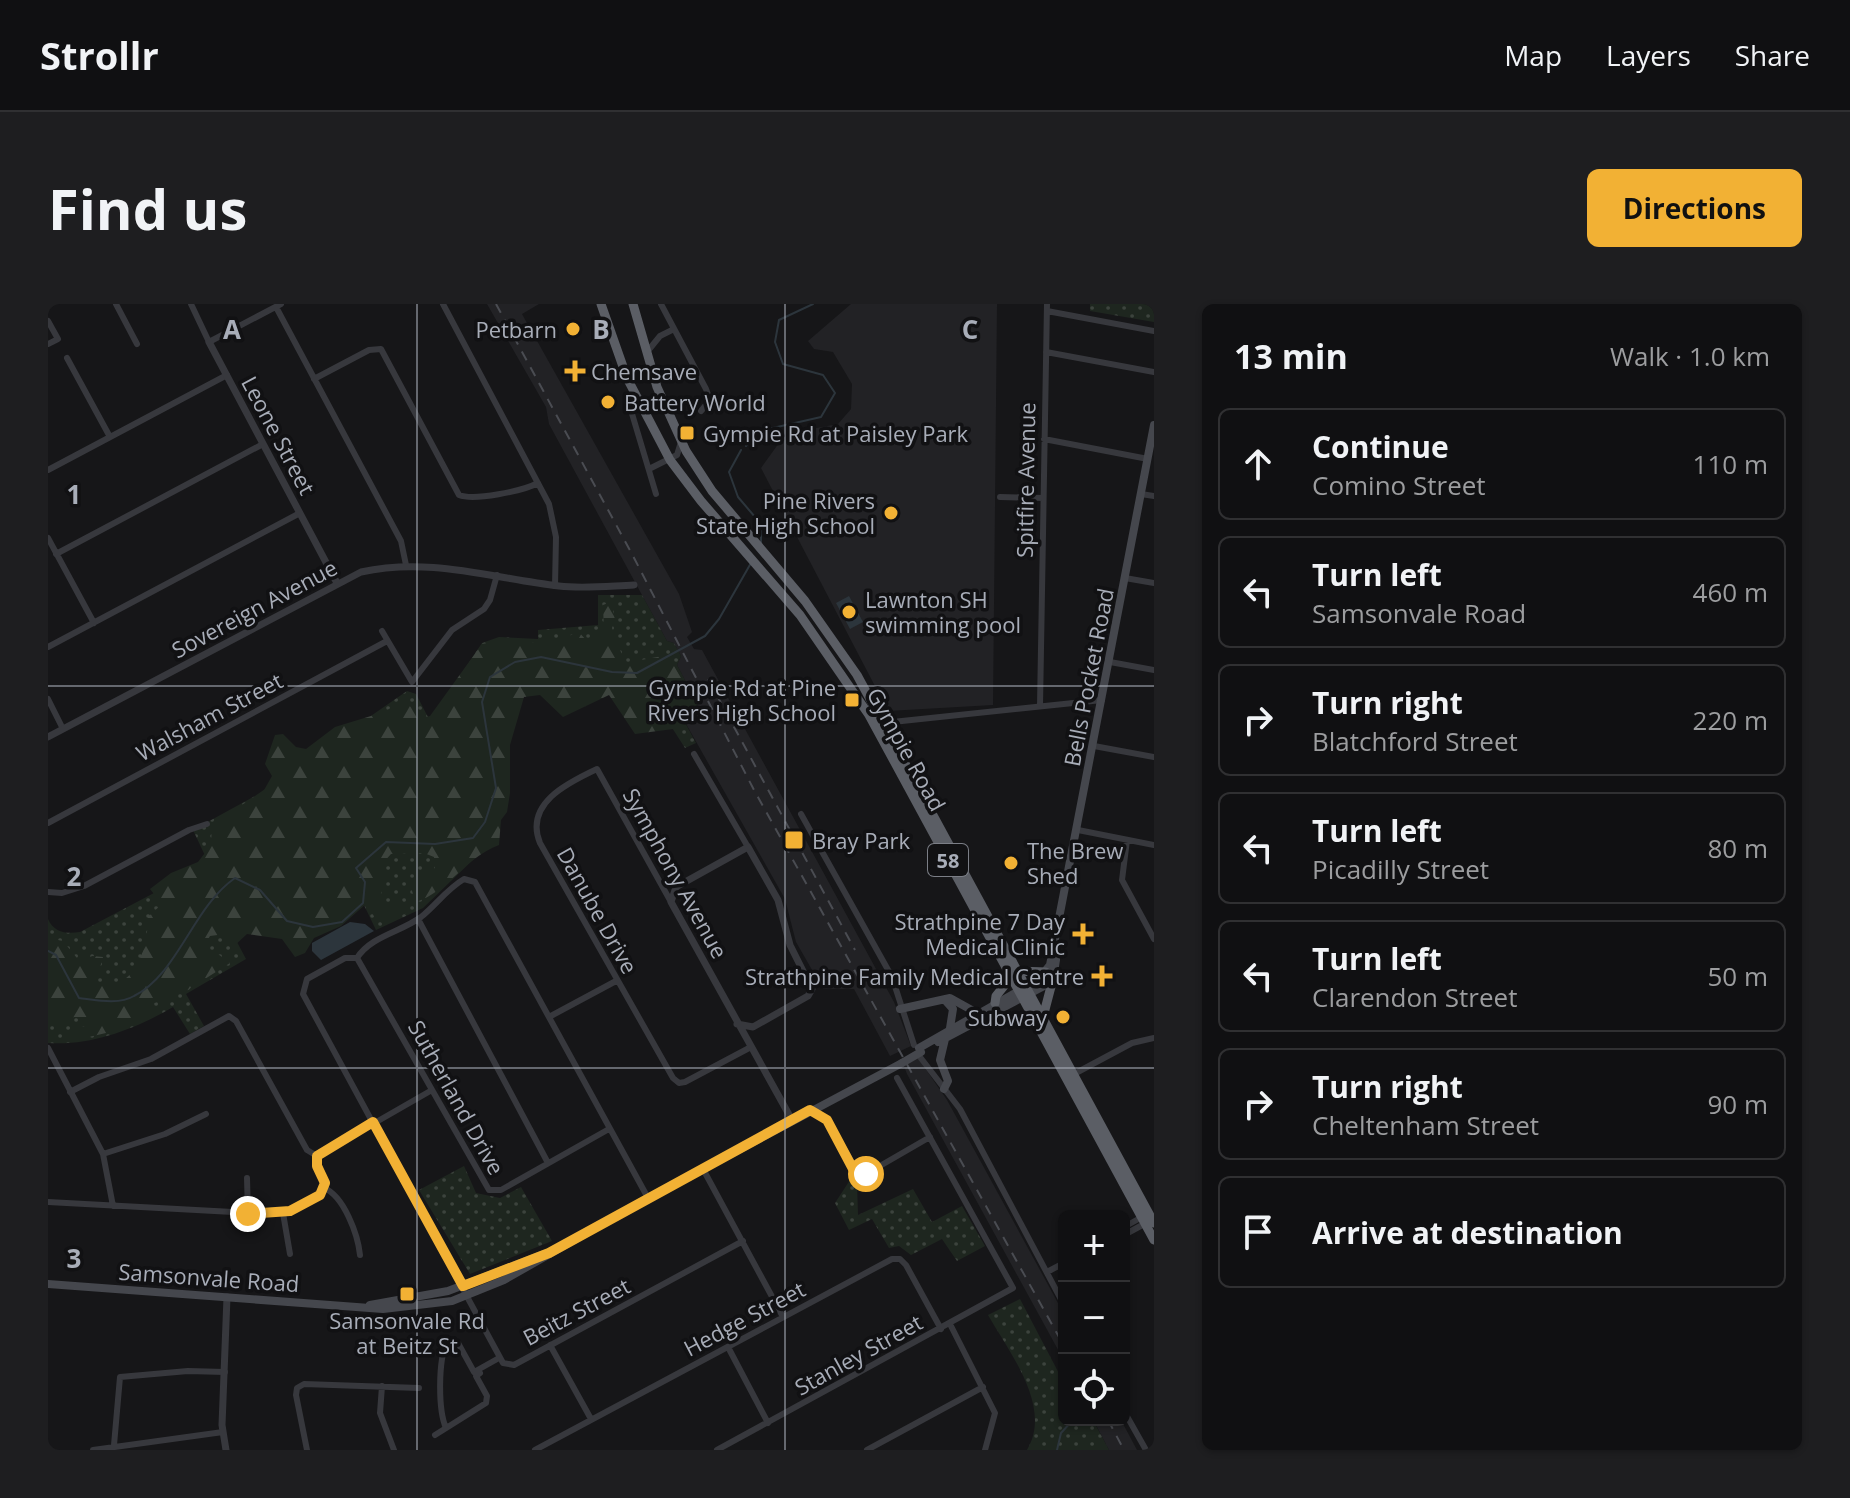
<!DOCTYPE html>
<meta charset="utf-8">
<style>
:root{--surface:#101012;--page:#1e1e20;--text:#f1f3f6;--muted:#9c9d9f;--line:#303032;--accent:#f2b134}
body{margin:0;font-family:"Open Sans",sans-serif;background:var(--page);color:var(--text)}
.controls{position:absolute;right:24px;bottom:24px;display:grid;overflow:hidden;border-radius:12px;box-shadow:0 2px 6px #0004}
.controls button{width:72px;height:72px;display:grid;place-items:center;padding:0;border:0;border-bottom:2px solid var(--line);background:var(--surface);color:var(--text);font:40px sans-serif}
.stop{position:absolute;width:24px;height:24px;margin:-18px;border:6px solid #f2b134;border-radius:50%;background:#fff}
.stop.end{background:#f2b134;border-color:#fff;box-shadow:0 2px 8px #0008}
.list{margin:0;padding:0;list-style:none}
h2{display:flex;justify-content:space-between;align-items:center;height:104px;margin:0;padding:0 32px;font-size:34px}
h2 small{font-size:26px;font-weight:400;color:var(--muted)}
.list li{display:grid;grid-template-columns:52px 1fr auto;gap:24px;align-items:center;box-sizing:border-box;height:112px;margin:0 16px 16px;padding:0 16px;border:2px solid var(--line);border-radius:12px}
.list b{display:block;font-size:30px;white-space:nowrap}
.list p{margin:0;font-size:26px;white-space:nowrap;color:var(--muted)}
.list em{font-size:26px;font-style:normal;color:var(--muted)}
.icon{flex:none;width:44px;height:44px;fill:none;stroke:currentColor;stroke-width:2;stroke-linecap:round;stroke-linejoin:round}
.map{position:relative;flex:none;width:1106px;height:1146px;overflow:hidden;border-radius:12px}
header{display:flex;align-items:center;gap:48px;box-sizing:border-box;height:112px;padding:0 40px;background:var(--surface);border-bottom:2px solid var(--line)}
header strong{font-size:38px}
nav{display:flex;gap:44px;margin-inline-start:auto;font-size:28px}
.intro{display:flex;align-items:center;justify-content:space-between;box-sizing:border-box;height:192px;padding:0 48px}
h1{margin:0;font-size:56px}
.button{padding:20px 36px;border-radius:12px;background:var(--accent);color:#111;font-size:28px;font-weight:700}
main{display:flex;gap:48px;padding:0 48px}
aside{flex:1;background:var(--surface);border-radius:12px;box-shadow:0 2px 6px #0004}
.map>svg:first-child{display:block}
.built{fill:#222225}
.grass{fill:url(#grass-dots)}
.forest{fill:url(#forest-firs)}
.water{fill:#2c353c}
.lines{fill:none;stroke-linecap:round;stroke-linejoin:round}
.stream{stroke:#2c353c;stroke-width:2}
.minor{stroke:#37383d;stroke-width:6}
.tertiary{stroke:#37383d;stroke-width:7}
.secondary{stroke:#45474d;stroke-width:8}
.trunk{stroke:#5b5e65;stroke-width:9}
.rail{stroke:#4a4c52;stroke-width:2;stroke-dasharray:10 8;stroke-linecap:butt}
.secondary-bridge{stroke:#45474d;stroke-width:8}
.route{stroke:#f2b134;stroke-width:10}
.grid{fill:none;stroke:#a8adb8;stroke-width:2;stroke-opacity:0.55}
.poi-dot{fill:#f2b134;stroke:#111113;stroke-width:3}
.labels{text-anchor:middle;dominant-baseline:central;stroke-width:7;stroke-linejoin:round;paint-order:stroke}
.shield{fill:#111113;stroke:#7b7e86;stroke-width:2}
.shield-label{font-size:20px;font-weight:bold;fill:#a8adb8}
.poi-label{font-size:22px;fill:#a8adb8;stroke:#111113;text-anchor:end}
.street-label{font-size:22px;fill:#a8adb8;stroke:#111113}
.grid-label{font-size:26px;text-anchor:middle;font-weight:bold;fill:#a8adb8;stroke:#111113;stroke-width:7;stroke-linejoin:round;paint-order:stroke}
</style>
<header>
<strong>Strollr</strong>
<nav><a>Map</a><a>Layers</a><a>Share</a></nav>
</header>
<div class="intro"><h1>Find us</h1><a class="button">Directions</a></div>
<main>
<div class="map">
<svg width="1106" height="1146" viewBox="0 0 1106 1146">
<defs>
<pattern id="grass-dots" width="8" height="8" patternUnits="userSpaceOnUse" patternTransform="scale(2)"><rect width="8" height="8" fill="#1e261f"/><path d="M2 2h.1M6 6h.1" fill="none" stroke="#3c433d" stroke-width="1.8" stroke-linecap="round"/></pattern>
<pattern id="forest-firs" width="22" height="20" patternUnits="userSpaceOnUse" patternTransform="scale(2)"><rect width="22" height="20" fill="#1e261f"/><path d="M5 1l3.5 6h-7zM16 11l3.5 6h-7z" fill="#3c433d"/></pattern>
</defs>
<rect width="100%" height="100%" fill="#161618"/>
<path class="built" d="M439 0H491L474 10 631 290 644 328 639 333 646 345 654 346 846 698 863 742 842 752 806 685H775L748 638 737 595 633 411 650 401 629 361 633 352 626 339 619 337 501 120 498 103Z
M803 0H949L945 401 840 407 713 164 731 139 758 126 790 120 803 105 804 80 785 48 766 45 760 37Z
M870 754 899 796 1016 1010 1014 1053 859 770 856 762Z
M1053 1116H1073L1089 1146H1061L1048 1121Z"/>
<path class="grass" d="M1042 0H1106V18L1042 7Z
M550 291H594L619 337 626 339 633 352 629 361 650 401 633 411 648 439 637 444 589 369 467 358 425 534 433 548 375 604 328 626 315 599 165 593 198 655 138 690 156 722 142 730 125 703C87 725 44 742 0 739V615C6 629 19 630 32 628L161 560 145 526 207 492 359 387 368 390 382 417 434 339 451 333 490 335V326L550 321Z
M416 862 428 889 452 894 473 883 504 937 422 970 371 886Z
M804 873 809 880 810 911 865 885 884 918 914 902 937 942 909 957 894 935 863 951 851 942 841 944 824 915 801 926 787 899Z
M972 995 1016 1079V1116H1045L1061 1146H979C1005 1103 961 1048 940 1011Z"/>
<path class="forest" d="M563 298 567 315 564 324 577 359 620 351 648 399 628 413 633 424 587 430 561 391 515 413 492 391 476 393 462 441V489L459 508 453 516 451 541C415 555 401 587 368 598L363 584 369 574 387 564 386 553 376 549 343 550 334 560 337 581 330 596 337 601 354 596 358 609 335 619 328 616 319 599 293 622 266 634 257 649 247 653 234 635 199 630 186 642 177 630 162 632 152 648 166 647 182 659 138 687 129 685 118 695 106 699 101 715 75 725 28 736 21 728 42 720 39 713H26L12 720 0 708V634L15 637 33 659 44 652 55 653 47 681C87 689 100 644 100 613L114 600 102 585 123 569 150 558 163 541 164 519 215 488 224 472 217 460 227 431 235 430 248 443 258 445 287 423 336 408 356 396 374 414 382 412 434 340 464 335 490 339 494 334 514 336 530 327 538 336 547 338 556 328 555 301Z"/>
<path class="water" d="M801 292 815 318 802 325 788 299Z
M302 618 317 620 326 627 273 656 264 647V639Z"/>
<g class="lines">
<path class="stream" d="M698 142 716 126 773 113 787 89 775 71 735 60 727 38 731 16 765 0
M693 146 681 168 690 193 713 220V239
M0 647 8 651 31 694C48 696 71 701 86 692 130 670 145 603 187 574L212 586 239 617 265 623 294 618 315 599 317 578 308 564 338 538 387 540 425 534 437 518 448 484 434 398 442 373 467 358 493 353 564 368 589 369 657 332 671 315 703 259
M1009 1146 1013 1129 1024 1117"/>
<path class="minor" d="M68 0 89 40
M143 0 161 38 233 0
M395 0 501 200 508 233 507 282
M613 0 658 85 662 96 653 107
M228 3 353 237 358 261
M999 7 1106 27
M0 17 10 35 0 40
M599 48 612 32 626 25
M998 48 1106 68
M19 54 62 133
M266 75 321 46 333 45 411 191C426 197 475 187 490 179
M587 92 582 103 608 190
M996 135 1100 155
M601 165 629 151 633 138
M0 166 179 71
M1093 190 1106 192
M952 193 995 194
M0 234 46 319
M8 250 215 140
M1077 274 1106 279
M334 327 364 378 404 326 436 305 442 296 449 271
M0 343 252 209
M1062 358 1106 366
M0 395 15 425
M992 402 999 0
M835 419 1054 396
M1046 442 1106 453
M646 450 700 543
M753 510 844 673 866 741
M0 519 339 337
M1030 526 1106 541
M1079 536 1074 576 1106 635
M0 588 14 589 36 582 141 526 159 520
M623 598 549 465C519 479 476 500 492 539L625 774 631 779 637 778 703 743
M370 615 500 859
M309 654H297L259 675 255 690 455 1059 466 1061 695 937
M309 654C323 632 353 628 373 613 388 601 399 585 416 575L427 578 600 894
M309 654 441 886H453L561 825
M501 713 568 677
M0 744 55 850 65 902
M872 753 912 805 1016 1001
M1026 770 1084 739 1106 734
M22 788 51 773 103 755 181 712 188 717 259 846 269 852 276 884
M762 806 779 816 811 870H818L882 833
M55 850 117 830 158 810
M269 852 384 786
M655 865 735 1013
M199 874 200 910
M276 884C296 892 310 931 312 951
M0 898 220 910C240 908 265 902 276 884
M235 909 242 950
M1076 923 1094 913
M1076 931 1098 919
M999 968 1016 959
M902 1020 947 1109 937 1146
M502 1041 543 1115
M680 1043 720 1119
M334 1082 332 1109 346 1146
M1076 1107 1098 1146
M398 1124C390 1106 390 1056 399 1038L404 1036 410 1039 426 1068 451 1054
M387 1131 438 1099 439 1092 428 1072 432 1069
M66 1141 72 1073 140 1067 177 1068
M45 1146 175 1128
M259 1146 248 1091 249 1084 256 1080 371 1084
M487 1146 844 955H852L858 961 893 1025
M669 1146 965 984 849 774
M819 1146 935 1083"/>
<path class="tertiary" d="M161 38 289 279
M0 433 313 268C382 253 443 274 511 282 535 285 561 282 586 281
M689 720 705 723 760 692 764 685 742 641 730 596 700 543 628 583 623 598 744 816
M178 1146 174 1121 179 993"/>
<path class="secondary" d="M897 696 905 705 902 724
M852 705 902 694 929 709
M890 738 996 682 1005 675 1008 656
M871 744 990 676 1002 661 1106 121
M896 785 900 777 892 756 897 735
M0 980 335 1005 404 997 456 976 600 894 854 759
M322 1001 400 987 496 950"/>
<path class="trunk" d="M553 0 579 74 622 156 653 197 752 311 821 411 1106 936
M585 0 609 83 638 147 664 187 757 297 809 371 1106 919
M970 667 998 668
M947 699 948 692 964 672
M995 713 1005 675"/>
<path class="rail" d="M448 0 584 250 706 486 1016 1042
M660 375 807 646
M1060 1116 1076 1146"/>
<path class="secondary-bridge" d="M854 759 873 748"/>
</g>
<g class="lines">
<path class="route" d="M200 910 242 907 272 891 277 879 269 862V852L325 818 415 982 501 949 762 806 779 816 805 865 818 870"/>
</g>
<path class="grid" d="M369 0V1146M737 0V1146M0 382H1106M0 764H1106"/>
<g class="poi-dot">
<circle cx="525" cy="25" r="8"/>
<path d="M523 55h8v8h8v8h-8v8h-8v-8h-8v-8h8z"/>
<circle cx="560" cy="98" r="8"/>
<rect x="631" y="121" width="16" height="16" rx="4"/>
<circle cx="843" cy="209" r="8"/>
<circle cx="801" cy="308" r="8"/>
<rect x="796" y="388" width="16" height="16" rx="4"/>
<rect x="736" y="526" width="20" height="20" rx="4"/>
<circle cx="963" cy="559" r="8"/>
<path d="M1031 618h8v8h8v8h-8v8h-8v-8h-8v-8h8z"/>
<path d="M1050 660h8v8h8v8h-8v8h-8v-8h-8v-8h8z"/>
<circle cx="1015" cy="713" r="8"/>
<rect x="351" y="982" width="16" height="16" rx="4"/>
</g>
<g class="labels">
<rect class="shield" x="880" y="540" width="40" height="32" rx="6"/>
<g class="shield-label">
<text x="900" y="556">58</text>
</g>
<g class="poi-label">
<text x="509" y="25">Petbarn</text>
<text x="543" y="67" text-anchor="start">Chemsave</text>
<text x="576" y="98" text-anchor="start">Battery World</text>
<text x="655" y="129" text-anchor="start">Gympie Rd at Paisley Park</text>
<text x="827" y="196">Pine Rivers<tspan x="827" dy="25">State High School</tspan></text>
<text x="817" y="295" text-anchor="start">Lawnton SH<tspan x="817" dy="25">swimming pool</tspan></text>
<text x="788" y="383">Gympie Rd at Pine<tspan x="788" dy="25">Rivers High School</tspan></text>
<text x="764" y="536" text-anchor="start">Bray Park</text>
<text x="979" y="546" text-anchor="start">The Brew<tspan x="979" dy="25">Shed</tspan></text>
<text x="1017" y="617">Strathpine 7 Day<tspan x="1017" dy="25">Medical Clinic</tspan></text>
<text x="1036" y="672">Strathpine Family Medical Centre</text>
<text x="999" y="713">Subway</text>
<text x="359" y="1016" text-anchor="middle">Samsonvale Rd<tspan x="359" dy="25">at Beitz St</tspan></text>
</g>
<g class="street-label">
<text transform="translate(231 131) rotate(62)">Leone Street</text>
<text transform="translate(977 176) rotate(-89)">Spitfire Avenue</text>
<text transform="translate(206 304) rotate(-28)">Sovereign Avenue</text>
<text transform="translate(1040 373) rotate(-79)">Bells Pocket Road</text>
<text transform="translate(161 412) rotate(-28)">Walsham Street</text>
<text transform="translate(859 445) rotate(61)">Gympie Road</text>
<text transform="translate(628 569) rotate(61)">Symphony Avenue</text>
<text transform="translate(550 606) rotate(61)">Danube Drive</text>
<text transform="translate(409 793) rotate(61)">Sutherland Drive</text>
<text transform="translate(161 973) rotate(4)">Samsonvale Road</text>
<text transform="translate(528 1007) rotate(-28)">Beitz Street</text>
<text transform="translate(696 1014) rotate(-28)">Hedge Street</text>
<text transform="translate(810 1050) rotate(-29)">Stanley Street</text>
</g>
</g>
<g class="grid-label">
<text x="184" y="35">A</text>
<text x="553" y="35">B</text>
<text x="922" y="35">C</text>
<text x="26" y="200">1</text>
<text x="26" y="582">2</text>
<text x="26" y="964">3</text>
</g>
</svg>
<div class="controls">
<button>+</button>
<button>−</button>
<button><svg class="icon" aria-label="locate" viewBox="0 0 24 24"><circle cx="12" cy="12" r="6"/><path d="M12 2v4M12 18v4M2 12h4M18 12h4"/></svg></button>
</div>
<div class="stop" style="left:818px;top:870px"></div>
<div class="stop end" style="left:200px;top:910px"></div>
</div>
<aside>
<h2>13 min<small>Walk · 1.0 km</small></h2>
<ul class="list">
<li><svg class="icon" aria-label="ahead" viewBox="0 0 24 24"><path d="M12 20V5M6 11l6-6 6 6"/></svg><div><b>Continue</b><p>Comino Street</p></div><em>110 m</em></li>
<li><svg class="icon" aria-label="left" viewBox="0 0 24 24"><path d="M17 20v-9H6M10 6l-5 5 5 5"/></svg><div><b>Turn left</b><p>Samsonvale Road</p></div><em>460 m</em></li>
<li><svg class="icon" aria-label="right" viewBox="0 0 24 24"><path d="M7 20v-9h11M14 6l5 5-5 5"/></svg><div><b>Turn right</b><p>Blatchford Street</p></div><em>220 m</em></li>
<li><svg class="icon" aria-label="left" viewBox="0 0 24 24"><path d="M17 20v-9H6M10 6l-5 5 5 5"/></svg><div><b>Turn left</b><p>Picadilly Street</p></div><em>80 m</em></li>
<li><svg class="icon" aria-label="left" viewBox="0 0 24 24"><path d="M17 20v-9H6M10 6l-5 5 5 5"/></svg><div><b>Turn left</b><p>Clarendon Street</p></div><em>50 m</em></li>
<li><svg class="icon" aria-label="right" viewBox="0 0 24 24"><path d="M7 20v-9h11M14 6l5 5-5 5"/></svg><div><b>Turn right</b><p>Cheltenham Street</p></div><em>90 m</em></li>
<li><svg class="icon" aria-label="arrive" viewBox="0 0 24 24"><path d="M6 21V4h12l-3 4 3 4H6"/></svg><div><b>Arrive at destination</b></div></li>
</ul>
</aside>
</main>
